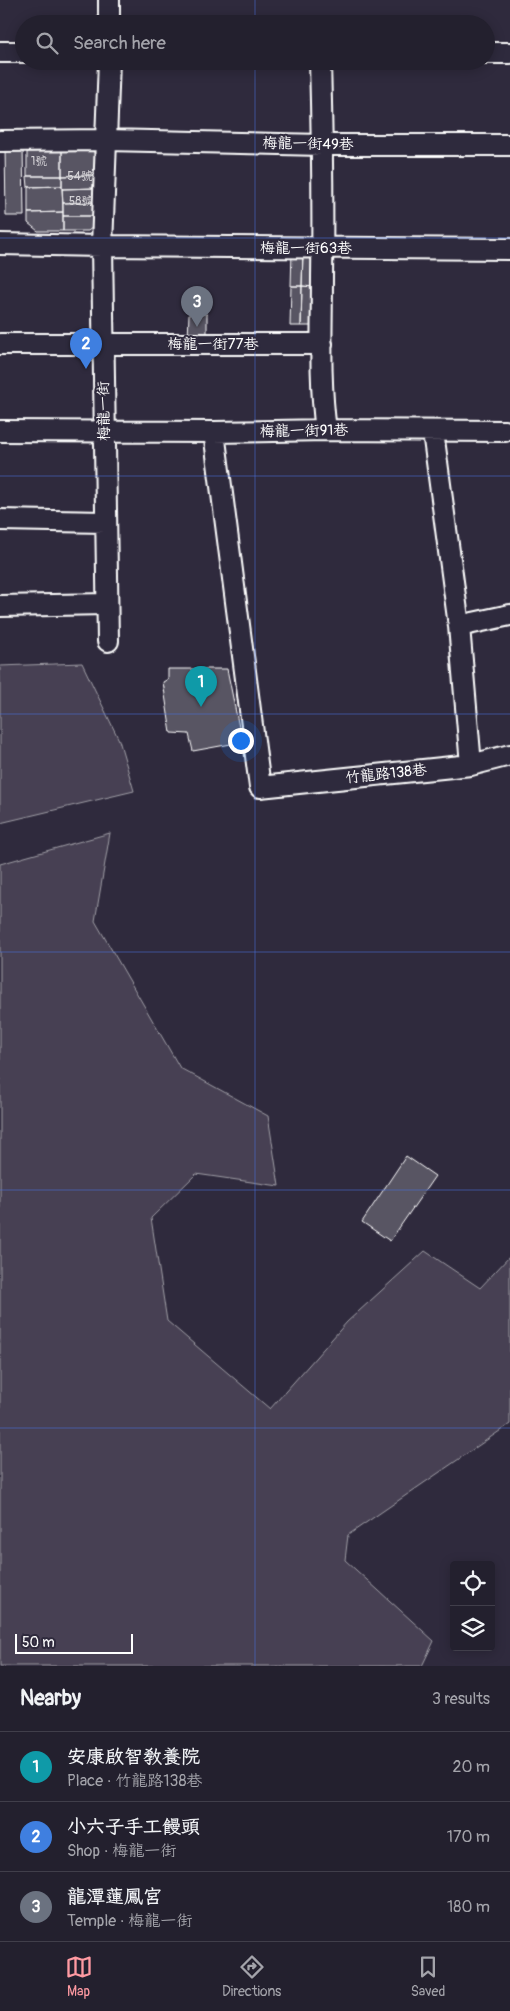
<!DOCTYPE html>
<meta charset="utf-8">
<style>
:root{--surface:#23202e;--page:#2b2836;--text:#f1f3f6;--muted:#a3a3aa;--line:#403e4a;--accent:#ff9aa2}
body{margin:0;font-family:Pangolin,"LXGW WenKai TC",sans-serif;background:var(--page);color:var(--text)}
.controls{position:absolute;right:15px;bottom:15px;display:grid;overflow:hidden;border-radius:5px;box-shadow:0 2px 12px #0003}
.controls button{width:45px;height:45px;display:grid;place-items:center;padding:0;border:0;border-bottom:1px solid var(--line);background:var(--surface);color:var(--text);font:25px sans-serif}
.scale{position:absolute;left:15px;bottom:12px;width:118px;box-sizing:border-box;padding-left:5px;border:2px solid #fff;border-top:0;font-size:14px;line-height:18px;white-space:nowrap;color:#fff;-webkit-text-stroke:4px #2f2a3d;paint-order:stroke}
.you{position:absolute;left:240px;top:740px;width:18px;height:18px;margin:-12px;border:4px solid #fff;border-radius:50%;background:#1a73e8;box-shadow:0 0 0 8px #1a73e833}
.badge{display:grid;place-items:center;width:32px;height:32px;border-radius:50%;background:var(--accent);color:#fff;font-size:16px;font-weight:700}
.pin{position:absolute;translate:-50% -41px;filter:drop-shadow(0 1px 2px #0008)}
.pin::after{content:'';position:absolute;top:26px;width:18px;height:15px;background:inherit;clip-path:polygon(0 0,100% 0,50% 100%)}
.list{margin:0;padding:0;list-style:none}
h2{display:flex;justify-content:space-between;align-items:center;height:65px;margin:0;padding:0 20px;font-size:21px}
h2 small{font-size:16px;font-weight:400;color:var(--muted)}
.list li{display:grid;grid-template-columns:32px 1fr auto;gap:15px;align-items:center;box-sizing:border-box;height:70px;padding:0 20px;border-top:1px solid var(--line)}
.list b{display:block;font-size:19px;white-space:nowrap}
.list p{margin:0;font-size:16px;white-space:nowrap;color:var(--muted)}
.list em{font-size:16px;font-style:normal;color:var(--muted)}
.icon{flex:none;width:28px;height:28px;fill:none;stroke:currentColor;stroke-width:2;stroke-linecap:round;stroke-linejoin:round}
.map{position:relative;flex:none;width:510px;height:1666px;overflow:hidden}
.search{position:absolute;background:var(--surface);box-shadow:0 2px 12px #0003;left:15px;right:15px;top:15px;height:55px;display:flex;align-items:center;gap:12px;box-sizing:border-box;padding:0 18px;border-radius:28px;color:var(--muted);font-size:19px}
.sheet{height:275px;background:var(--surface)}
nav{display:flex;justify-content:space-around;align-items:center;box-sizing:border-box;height:70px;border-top:1px solid var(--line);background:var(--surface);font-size:14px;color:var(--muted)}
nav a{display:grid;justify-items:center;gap:2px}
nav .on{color:var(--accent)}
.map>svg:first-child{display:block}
.green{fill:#464152;stroke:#a2a0a8}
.building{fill:#595564;stroke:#fff}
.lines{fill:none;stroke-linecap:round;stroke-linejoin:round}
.minor-casing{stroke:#fff;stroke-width:24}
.minor{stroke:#2f2a3d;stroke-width:20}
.grid{fill:none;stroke:#4a71e0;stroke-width:1;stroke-opacity:0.55}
.labels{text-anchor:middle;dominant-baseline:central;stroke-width:4;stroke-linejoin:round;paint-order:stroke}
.number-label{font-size:12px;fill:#d6d4d8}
.street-label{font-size:15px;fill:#fff;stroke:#2f2a3d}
</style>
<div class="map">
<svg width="510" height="1666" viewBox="0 0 510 1666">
<rect width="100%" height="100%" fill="#2f2a3d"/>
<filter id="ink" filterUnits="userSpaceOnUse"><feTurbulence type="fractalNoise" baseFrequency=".02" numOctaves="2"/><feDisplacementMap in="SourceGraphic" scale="10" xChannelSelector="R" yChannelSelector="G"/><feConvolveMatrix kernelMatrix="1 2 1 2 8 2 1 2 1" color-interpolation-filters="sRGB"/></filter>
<g filter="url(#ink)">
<path class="green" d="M82 663 119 740 134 791 0 823V666Z
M110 833 95 921 180 1068 268 1116 279 1186 196 1174 151 1218 167 1321 270 1409 347 1322 425 1251 480 1288 510 1256V1424L348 1535 345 1560 434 1641 422 1666H0V864Z"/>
<path class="building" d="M5 147H23L24 216H6Z
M62 147H88L96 154V175L62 176Z
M62 151V176H27V152Z
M96 175V188L62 189V176Z
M27 176H62V186L28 187Z
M62 186 63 212 28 213V187Z
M96 188 97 202 63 203 62 189Z
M97 202V216H63V203Z
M63 212V231H38L28 223V213Z
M63 216H97V224L88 231H63Z
M292 251H303L302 286H291Z
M303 251H314V287L302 286Z
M291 286H302L301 326H290Z
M302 286 314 287 313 326H301Z
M189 314H207V341L188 340Z
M168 669H227L242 742 193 751 189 734 171 733 163 682 168 679Z
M406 1156 435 1176 390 1241 362 1222Z"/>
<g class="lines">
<g class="minor-casing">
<path id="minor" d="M109 24V0
M0 52H24
M486 53H510
M320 61C322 133 323 206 322 278 322 328 319 380 326 430
M0 141 107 140 322 145H510
M0 244 102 246 510 249
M0 344H322
M0 431 214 432 326 430 505 431
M214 432 260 787 471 765 510 755
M433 432 459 626 471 765
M0 520 105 522
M0 606 107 604
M459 626 510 615
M108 641 102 246 109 61"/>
</g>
<use href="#minor" class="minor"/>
</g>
</g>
<path class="grid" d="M255 0V24M255 61V1666M0 238H510M0 476H510M0 714H510M0 952H510M0 1190H510M0 1428H510"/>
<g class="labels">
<g class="number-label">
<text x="39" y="161">1號</text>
<text x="80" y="176">54號</text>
<text x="81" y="201">58號</text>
</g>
<g class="street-label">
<text transform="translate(308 144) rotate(1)">梅龍一街49巷</text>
<text x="306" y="248">梅龍一街63巷</text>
<text x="213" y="344">梅龍一街77巷</text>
<text transform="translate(104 411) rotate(-91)">梅龍一街</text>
<text transform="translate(304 431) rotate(-1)">梅龍一街91巷</text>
<text transform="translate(386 774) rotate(-6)">竹龍路138巷</text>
</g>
</g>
</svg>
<div class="controls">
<button><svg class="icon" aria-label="locate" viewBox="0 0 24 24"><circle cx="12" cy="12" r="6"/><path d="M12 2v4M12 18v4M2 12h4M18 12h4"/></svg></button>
<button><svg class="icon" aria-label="layers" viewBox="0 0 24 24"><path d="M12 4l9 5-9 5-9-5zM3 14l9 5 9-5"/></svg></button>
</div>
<div class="scale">50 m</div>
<div class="you"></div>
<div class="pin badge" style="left:201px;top:707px;background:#0f9aa8">1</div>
<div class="pin badge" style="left:86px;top:369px;background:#3f7fe0">2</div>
<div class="pin badge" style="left:197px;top:327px;background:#6b7280">3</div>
<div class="search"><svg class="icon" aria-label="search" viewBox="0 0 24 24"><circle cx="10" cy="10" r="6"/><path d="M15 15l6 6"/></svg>Search here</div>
</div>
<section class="sheet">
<h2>Nearby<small>3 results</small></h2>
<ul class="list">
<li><span class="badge" style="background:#0f9aa8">1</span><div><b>安康啟智教養院</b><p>Place · 竹龍路138巷</p></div><em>20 m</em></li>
<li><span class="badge" style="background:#3f7fe0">2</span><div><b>小六子手工饅頭</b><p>Shop · 梅龍一街</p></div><em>170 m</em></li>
<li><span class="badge" style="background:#6b7280">3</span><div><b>龍潭蓮鳳宮</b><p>Temple · 梅龍一街</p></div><em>180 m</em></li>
</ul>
</section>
<nav>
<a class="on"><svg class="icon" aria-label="map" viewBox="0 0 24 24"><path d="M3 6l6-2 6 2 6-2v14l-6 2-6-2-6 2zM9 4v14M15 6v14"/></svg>Map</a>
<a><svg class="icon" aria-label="directions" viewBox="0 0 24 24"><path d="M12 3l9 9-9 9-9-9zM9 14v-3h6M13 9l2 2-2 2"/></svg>Directions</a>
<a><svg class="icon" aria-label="saved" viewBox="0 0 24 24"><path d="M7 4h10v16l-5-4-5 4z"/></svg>Saved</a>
</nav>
